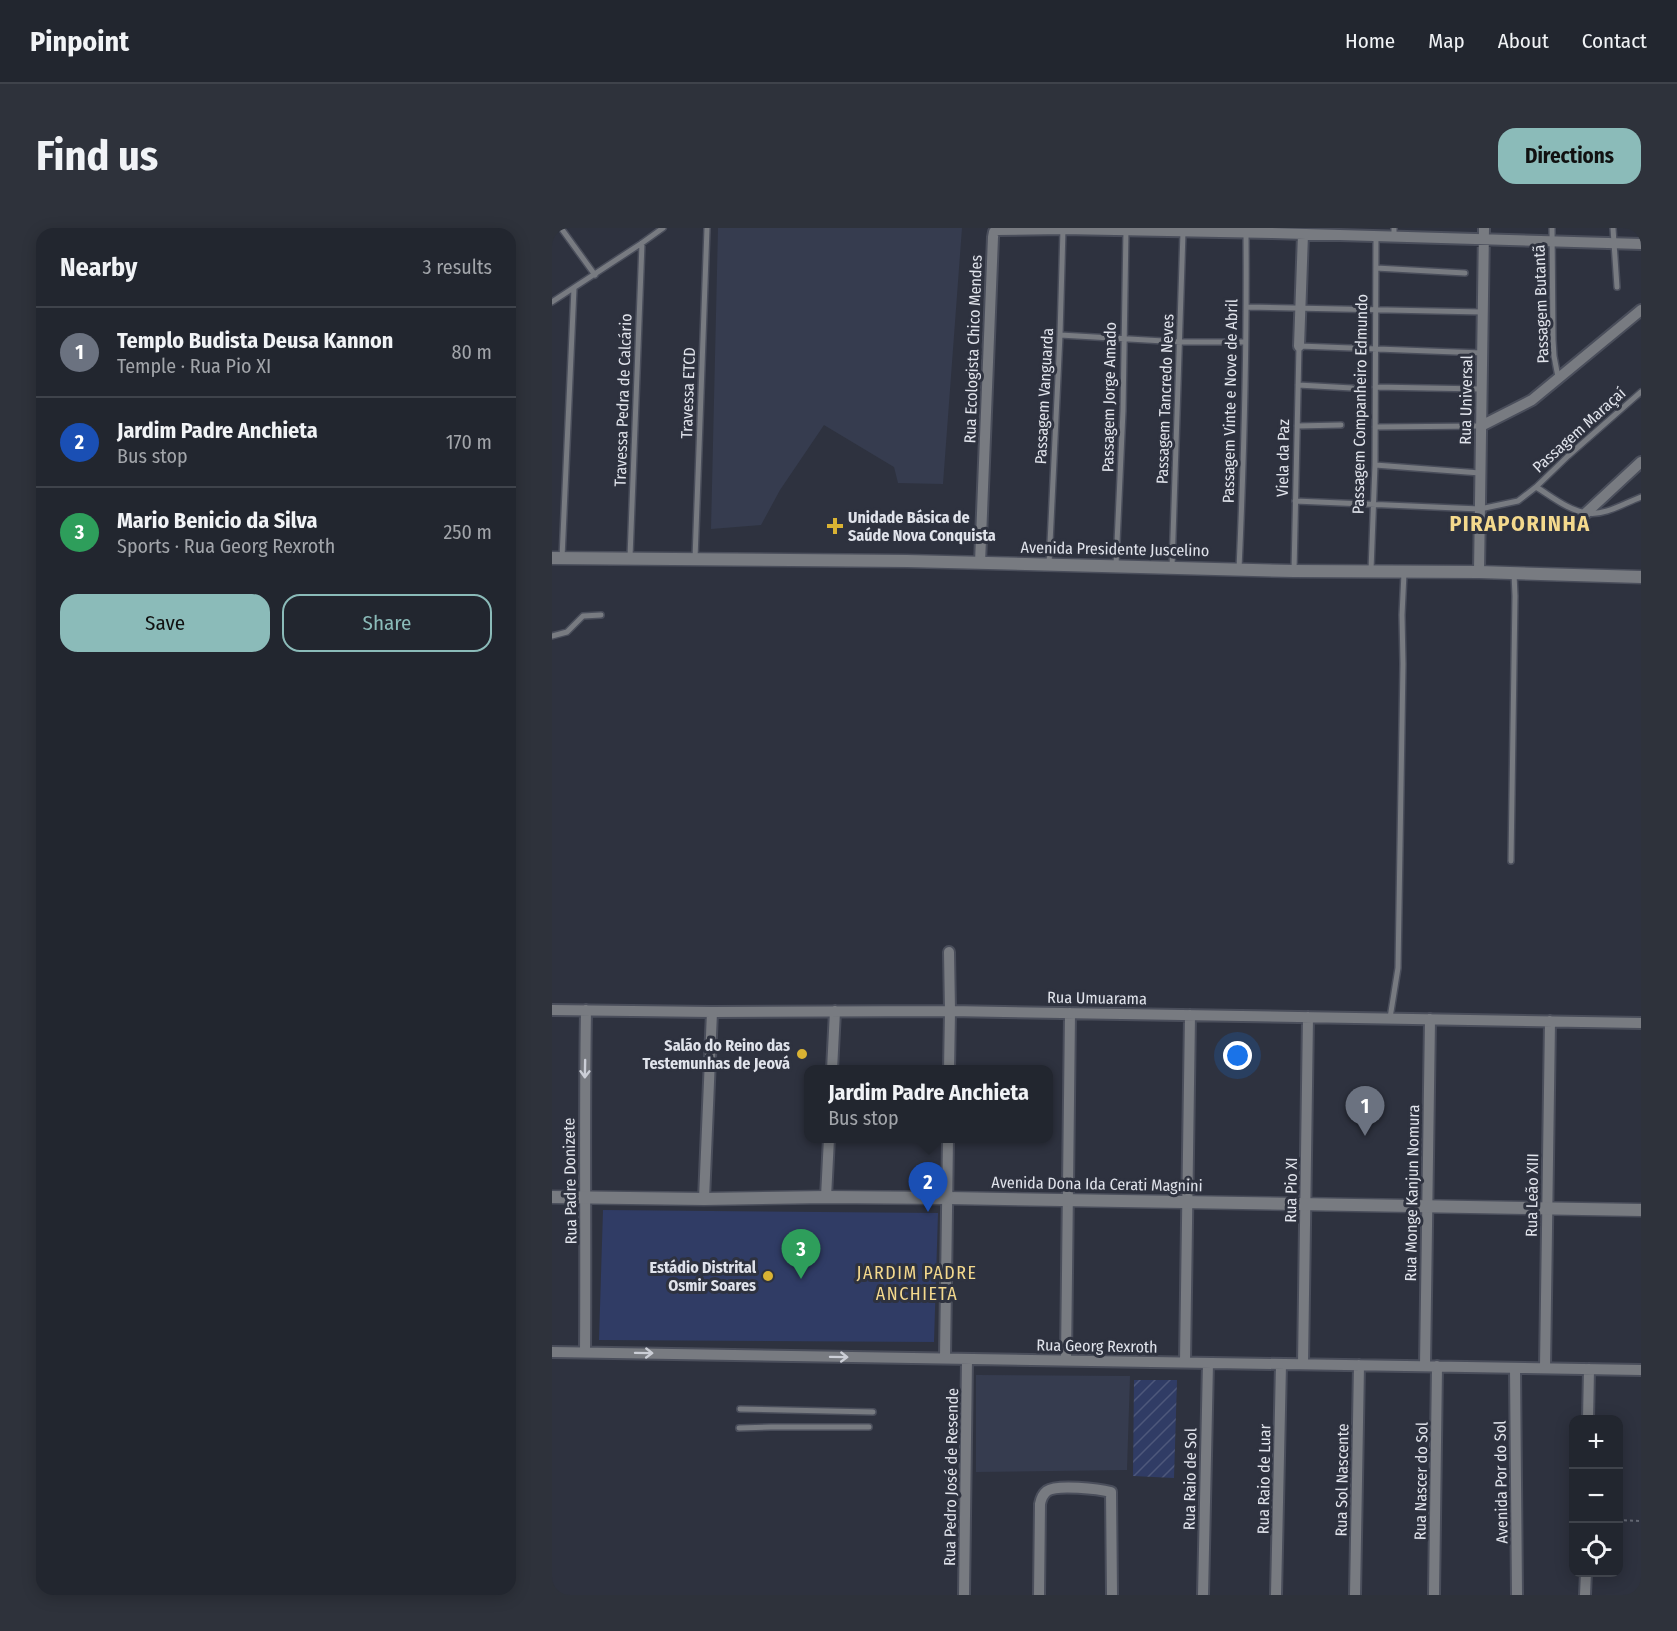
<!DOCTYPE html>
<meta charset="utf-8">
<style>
:root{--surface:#22262f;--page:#2e323b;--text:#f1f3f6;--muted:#a2a5aa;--line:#3f434b;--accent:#8bbbb9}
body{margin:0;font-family:"Fira Sans Condensed",sans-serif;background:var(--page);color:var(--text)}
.controls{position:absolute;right:18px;bottom:18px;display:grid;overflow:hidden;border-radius:12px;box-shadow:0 3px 15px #0003}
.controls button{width:54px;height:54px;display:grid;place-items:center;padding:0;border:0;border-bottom:2px solid var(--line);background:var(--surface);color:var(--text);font:30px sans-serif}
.you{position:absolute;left:686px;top:828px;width:21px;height:21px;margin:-15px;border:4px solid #fff;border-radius:50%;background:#1a73e8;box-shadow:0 0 0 9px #1a73e833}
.badge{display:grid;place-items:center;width:39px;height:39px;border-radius:50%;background:var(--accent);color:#fff;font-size:20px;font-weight:700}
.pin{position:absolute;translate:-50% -50px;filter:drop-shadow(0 2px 3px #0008)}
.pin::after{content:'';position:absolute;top:32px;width:21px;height:18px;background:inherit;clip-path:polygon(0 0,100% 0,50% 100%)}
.popup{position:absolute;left:252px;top:837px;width:249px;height:78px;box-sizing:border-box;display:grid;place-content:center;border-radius:12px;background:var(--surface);filter:drop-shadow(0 2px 4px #0005);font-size:20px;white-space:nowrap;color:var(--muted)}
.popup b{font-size:22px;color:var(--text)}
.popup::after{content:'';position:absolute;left:50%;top:100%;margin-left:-12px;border:12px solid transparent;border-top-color:var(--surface)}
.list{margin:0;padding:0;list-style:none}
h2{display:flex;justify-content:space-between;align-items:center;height:78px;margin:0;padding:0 24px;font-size:26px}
h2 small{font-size:20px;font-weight:400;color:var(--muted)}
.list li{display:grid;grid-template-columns:39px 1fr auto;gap:18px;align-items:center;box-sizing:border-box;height:90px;padding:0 24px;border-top:2px solid var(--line)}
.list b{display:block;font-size:22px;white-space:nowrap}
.list p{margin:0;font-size:20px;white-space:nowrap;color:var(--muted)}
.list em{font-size:20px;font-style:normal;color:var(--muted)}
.actions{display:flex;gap:12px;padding:18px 24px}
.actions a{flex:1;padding:14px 0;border:2px solid var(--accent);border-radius:18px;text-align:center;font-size:21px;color:var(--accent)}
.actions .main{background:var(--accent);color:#111}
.icon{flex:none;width:33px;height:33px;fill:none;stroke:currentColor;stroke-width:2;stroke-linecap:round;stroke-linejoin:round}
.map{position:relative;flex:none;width:1089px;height:1367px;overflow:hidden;border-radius:18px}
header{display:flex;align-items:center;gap:36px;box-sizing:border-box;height:84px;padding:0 30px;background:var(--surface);border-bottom:2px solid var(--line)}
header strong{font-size:28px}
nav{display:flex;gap:33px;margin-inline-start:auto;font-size:21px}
.intro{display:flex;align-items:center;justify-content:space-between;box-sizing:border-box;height:144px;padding:0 36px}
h1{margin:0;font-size:42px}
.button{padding:15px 27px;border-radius:18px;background:var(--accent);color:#111;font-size:21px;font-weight:700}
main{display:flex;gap:36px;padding:0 36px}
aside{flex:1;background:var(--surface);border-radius:18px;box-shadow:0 3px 15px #0003}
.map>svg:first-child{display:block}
.built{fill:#363c4f}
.grass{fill:#303c65}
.garden{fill:url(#garden-furrows)}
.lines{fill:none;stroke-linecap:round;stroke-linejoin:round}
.service-casing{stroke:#4a4e5b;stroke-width:8}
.minor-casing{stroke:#4a4e5b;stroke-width:14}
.tertiary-casing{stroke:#4a4e5b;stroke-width:15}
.path{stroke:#646874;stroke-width:2;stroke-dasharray:3 3;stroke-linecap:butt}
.service{stroke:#787b81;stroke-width:5}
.minor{stroke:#787b81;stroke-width:10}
.tertiary{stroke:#787b81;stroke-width:12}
.oneway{stroke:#cbced6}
.poi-dot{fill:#dab333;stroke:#2e323f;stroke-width:2}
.labels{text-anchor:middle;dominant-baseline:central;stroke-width:6;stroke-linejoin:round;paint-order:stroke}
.street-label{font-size:16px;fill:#e0e3eb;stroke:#2e323f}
.poi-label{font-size:16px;font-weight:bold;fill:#e0e3eb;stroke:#2e323f;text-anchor:end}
.neighbourhood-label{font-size:18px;letter-spacing:1.5px;fill:#f4d98d;stroke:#2e323f}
.district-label{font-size:22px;font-weight:bold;letter-spacing:1.5px;fill:#f4d98d;stroke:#2e323f}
</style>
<header>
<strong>Pinpoint</strong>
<nav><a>Home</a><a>Map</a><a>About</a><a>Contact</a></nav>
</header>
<div class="intro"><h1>Find us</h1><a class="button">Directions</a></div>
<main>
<aside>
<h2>Nearby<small>3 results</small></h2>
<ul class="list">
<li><span class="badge" style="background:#6b7280">1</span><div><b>Templo Budista Deusa Kannon</b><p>Temple · Rua Pio XI</p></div><em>80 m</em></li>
<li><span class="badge" style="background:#1a4fb4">2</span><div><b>Jardim Padre Anchieta</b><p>Bus stop</p></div><em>170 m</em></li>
<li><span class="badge" style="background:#2e9e5b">3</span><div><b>Mario Benicio da Silva</b><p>Sports · Rua Georg Rexroth</p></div><em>250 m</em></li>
</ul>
<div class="actions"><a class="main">Save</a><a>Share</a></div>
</aside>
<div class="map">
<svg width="1089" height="1367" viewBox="0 0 1089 1367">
<defs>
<pattern id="garden-furrows" width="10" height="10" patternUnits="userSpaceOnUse" patternTransform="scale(1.5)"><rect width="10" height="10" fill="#303c65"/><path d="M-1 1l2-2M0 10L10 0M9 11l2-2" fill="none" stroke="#4e587b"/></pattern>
</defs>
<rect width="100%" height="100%" fill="#2e323f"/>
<path class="built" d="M166 0H410L391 256 346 255 342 239 272 197 228 262 209 297 159 301Z
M424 1147 578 1148 575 1242 424 1244Z"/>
<path class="grass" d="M51 982 386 985 382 1114 47 1112Z"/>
<path class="garden" d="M582 1152H625L622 1250 581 1248Z"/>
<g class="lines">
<g class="service-casing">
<path id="service" d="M9 0 43 47
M1000 0 1001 112 1002 128 1006 149
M1061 0 1065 59
M842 9V0
M824 40 913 45
M0 74 90 15 111 0
M695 79 930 84
M508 107 629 114H693
M746 157 800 160
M823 159 929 161
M745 198 789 197
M823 199 929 198
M823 237 928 245
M984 259 1016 228 1089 164
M743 273 928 281 966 273 984 259C999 268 1017 283 1035 285 1052 288 1073 275 1089 269
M78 329 90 15
M10 330 22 60
M143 331 155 0
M497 336 508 107 511 1
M564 337 571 183 574 2
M620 339 631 4
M687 341C692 229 695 117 694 5
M819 342 823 237 824 9
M742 343 747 118 930 125
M0 408 15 404 31 388 49 387
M959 633 963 368 962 345
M838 790 846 740 851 436 850 387 852 345
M188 1181 321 1184
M187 1200 219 1199H317"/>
</g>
<g class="minor-casing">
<path id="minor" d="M747 118 751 6
M929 198 980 172 1089 82
M1034 285 1089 234
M428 335 441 9 442 4 445 2 511 1 720 5 1089 16
M927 344 932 0
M397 724 398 783 397 842
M0 782 160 784 398 783 1089 795
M280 842 283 783
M274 969 277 910
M152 971 160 784
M0 1124 1089 1142
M33 1124C34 1010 32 896 34 782
M393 1130 396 910
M514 1132 518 785
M633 1134 638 787
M751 1136 756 789
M873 1138 878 791
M963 1140 965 1367
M993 1140 998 793
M1036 1192 1037 1141
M412 1367 415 1131
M487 1367 488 1276C489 1271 491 1266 495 1263 505 1256 547 1261 559 1264L560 1367
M651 1367 656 1135
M724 1367 729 1136
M803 1367 807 1137
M882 1367 885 1138
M1033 1367 1034 1344"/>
</g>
<g class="tertiary-casing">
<path id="tertiary" d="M0 330 355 333 742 343 927 344 1089 349
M0 969 152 971 274 969 396 970 1089 982"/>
</g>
<path class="path" d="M1066 1292 1089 1293"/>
<use href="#service" class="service"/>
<use href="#minor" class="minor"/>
<use href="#tertiary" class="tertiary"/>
</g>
<defs><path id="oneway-shaft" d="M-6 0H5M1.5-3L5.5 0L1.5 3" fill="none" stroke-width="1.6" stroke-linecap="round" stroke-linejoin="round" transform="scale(1.5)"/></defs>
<g class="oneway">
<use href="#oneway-shaft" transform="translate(33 841) rotate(91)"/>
<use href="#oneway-shaft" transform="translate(92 1125) rotate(1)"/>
<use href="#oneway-shaft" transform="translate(287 1129) rotate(1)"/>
</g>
<g class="poi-dot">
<path d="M280 289h6v6h6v6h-6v6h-6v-6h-6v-6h6z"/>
<circle cx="250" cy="826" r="6"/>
<circle cx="216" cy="1048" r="6"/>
</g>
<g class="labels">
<g class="street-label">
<text transform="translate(989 76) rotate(-92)">Passagem Butantã</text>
<text transform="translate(421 121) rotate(-88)">Rua Ecologista Chico Mendes</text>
<text transform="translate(136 165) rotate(-88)">Travessa ETCD</text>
<text transform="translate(492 168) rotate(-87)">Passagem Vanguarda</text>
<text transform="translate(557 169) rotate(-89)">Passagem Jorge Amado</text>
<text transform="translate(613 171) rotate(-88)">Passagem Tancredo Neves</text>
<text transform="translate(71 172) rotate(-88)">Travessa Pedra de Calcário</text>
<text transform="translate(914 172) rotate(-89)">Rua Universal</text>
<text transform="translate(678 173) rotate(-89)">Passagem Vinte e Nove de Abril</text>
<text transform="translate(808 176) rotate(-89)">Passagem Companheiro Edmundo</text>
<text transform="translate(1027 202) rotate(-42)">Passagem Maraçaí</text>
<text transform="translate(731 230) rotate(-89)">Viela da Paz</text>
<text transform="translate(563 321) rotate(1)">Avenida Presidente Juscelino</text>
<text transform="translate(545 770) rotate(1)">Rua Umuarama</text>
<text transform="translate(18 953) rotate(-91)">Rua Padre Donizete</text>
<text transform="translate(545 956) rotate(1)">Avenida Dona Ida Cerati Magnini</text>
<text transform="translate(739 962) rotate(-89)">Rua Pio XI</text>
<text transform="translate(860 965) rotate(-89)">Rua Monge Kanjun Nomura</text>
<text transform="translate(980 967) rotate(-89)">Rua Leão XIII</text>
<text transform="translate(545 1118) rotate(1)">Rua Georg Rexroth</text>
<text transform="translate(399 1249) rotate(-89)">Rua Pedro José de Resende</text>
<text transform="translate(638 1251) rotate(-89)">Rua Raio de Sol</text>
<text transform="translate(712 1251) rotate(-89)">Rua Raio de Luar</text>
<text transform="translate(790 1252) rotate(-89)">Rua Sol Nascente</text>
<text transform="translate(869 1253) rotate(-89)">Rua Nascer do Sol</text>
<text transform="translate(949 1254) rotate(-91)">Avenida Por do Sol</text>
</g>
<g class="poi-label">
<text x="296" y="289" text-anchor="start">Unidade Básica de<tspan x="296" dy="18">Saúde Nova Conquista</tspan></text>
<text x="238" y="817">Salão do Reino das<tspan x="238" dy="18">Testemunhas de Jeová</tspan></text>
<text x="204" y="1039">Estádio Distrital<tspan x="204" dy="18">Osmir Soares</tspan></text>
</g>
<g class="neighbourhood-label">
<text x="365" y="1045">JARDIM PADRE<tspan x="365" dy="21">ANCHIETA</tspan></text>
</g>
<g class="district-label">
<text x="968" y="295">PIRAPORINHA</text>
</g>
</g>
</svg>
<div class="controls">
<button>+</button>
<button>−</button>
<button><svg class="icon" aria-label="locate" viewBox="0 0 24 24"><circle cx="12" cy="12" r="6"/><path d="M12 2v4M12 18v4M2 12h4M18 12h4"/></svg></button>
</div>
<div class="you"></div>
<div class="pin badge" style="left:813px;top:908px;background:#6b7280">1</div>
<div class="pin badge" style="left:376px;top:984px;background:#1a4fb4">2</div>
<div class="popup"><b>Jardim Padre Anchieta</b>Bus stop</div>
<div class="pin badge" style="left:249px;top:1051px;background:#2e9e5b">3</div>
</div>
</main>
